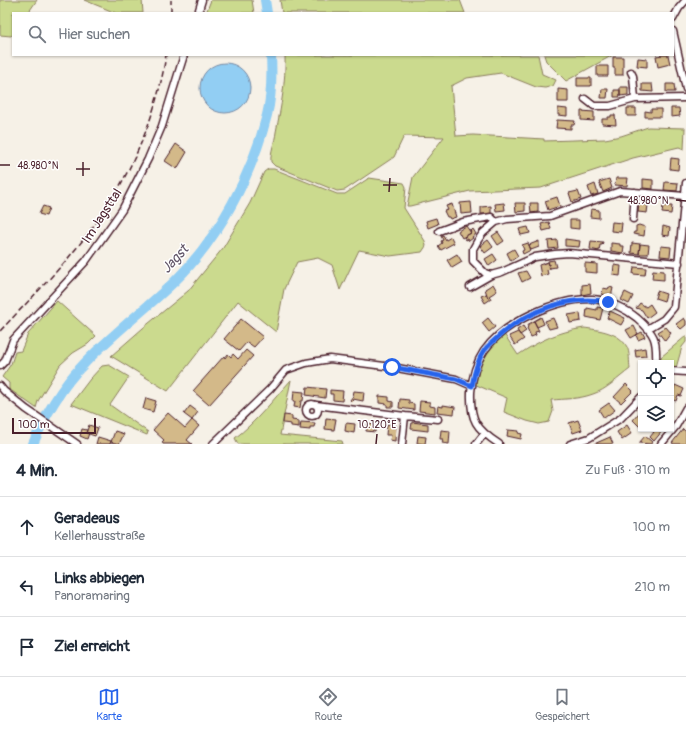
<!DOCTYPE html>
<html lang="de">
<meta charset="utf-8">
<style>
:root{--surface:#fff;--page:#f2f2f3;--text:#1f2937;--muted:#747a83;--line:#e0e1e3;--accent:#2563eb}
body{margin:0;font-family:Pangolin,sans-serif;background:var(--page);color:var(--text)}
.controls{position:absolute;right:12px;bottom:12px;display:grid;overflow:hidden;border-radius:0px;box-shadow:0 1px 3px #0004}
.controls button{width:36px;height:36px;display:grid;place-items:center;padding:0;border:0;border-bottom:1px solid var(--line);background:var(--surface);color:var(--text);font:20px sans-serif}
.scale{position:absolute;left:12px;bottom:10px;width:84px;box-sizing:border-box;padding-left:4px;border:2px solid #4a1f2b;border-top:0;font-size:11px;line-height:14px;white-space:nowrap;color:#4a1f2b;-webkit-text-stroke:3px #fff;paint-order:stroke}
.stop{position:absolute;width:12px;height:12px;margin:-9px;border:3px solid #2563eb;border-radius:50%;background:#fff}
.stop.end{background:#2563eb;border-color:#fff;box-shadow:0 1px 4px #0008}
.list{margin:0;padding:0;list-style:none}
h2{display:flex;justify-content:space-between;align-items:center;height:52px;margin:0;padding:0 16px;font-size:17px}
h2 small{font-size:13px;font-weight:400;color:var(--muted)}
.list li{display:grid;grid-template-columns:26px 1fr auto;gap:12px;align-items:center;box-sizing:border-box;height:60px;padding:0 16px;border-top:1px solid var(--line)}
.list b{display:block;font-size:15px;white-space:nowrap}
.list p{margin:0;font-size:13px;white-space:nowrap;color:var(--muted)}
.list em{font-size:13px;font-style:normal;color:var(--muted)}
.icon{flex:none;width:22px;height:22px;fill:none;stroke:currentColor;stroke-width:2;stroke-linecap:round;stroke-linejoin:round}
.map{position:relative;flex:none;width:686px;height:444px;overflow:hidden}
.search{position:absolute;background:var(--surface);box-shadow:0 1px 3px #0004;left:12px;right:12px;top:12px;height:44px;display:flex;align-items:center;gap:10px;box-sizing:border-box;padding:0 14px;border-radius:0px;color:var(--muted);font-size:15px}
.sheet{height:232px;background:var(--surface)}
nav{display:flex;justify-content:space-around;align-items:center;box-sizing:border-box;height:56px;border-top:1px solid var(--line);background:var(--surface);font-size:11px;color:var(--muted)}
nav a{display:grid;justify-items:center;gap:2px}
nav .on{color:var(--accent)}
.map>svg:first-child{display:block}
.green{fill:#cbda8e;stroke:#8a7c5c}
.water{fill:#92cef3;stroke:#7588a3}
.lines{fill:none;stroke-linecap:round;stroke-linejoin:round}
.river{stroke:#92cef3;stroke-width:10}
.building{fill:#d3b989;stroke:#4a1f2b}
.street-casing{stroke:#4a1f2b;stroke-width:9}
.street{stroke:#fff;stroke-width:6}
.rail{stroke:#4a1f2b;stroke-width:1.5;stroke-dasharray:6 3;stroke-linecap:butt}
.route{stroke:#2563eb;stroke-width:5}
.ticks{fill:none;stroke:#4a1f2b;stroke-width:1.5}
.labels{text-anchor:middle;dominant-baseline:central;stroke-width:3;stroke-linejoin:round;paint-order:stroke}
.street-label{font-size:13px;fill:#4a1f2b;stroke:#fff}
.water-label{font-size:14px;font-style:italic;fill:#605467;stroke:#fff}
.ticks-label{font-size:10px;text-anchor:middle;fill:#4a1f2b;stroke:#fff;stroke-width:3;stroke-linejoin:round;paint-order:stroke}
</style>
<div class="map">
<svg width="686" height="444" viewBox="0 0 686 444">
<rect width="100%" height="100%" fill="#f6f1e7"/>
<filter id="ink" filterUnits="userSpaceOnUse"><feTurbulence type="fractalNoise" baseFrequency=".025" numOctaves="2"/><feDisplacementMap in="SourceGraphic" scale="8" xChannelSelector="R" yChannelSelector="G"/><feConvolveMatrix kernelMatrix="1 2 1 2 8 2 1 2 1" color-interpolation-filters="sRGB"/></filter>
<g filter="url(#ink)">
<path class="green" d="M0 0H37L28 13H13V34L11 36 0 35Z
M84 0H142L143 13H116Z
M211 0H252L254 13H206Z
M280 0H460L465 13H282Z
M285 55H538L542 74 556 80 553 86 545 88 536 87 501 73 467 78 451 86 456 136 473 135 544 139V141L605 139 621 136 648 127 685 128 684 149 679 147 633 158 541 188 470 191 410 206H407L413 177 444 137 404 136 394 157 345 190 337 191 275 166 271 162C270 152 275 142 276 132 281 107 286 81 285 55Z
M544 55H613L566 81 546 61Z
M268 169H274L337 194H345L369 178 404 183 406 187 404 208 425 241 426 246 422 252 390 256 359 250 340 290 332 265 318 258 297 262 284 289 276 332 238 301 168 391 111 356 143 328 188 291 223 248 250 203 264 172Z
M57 301 96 336 88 344 73 353 60 365 38 401 36 408 9 389V383L2 377 11 364 15 352 21 351 28 334Z
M584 328C599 330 619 332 627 347 630 352 629 363 630 369 618 378 606 390 593 394 580 399 565 399 551 400L553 411 549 422 539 424 527 421 504 412 507 398 474 384C481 360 486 351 504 334L518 355C540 340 558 332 584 328Z
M686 336V342L682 347 676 368 671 367V363H661V357Z
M109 365 129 377 110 405 148 432 147 435 71 404 90 379 102 366Z
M291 380 280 435 342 441 343 444H238L235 438C256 422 273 400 291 380Z"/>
<path class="water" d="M200 88a25 25 0 1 1 50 0a25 25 0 1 1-50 0Z"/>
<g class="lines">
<path class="river" d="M265 0 267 13
M33 444C44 417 62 386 83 365 111 335 145 310 175 281 219 238 252 175 267 115 272 96 272 75 271 55"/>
</g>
<path class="building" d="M663 55H668L670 64 658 67 656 56Z
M613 57H623V75H615V68H613Z
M638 58 647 59V67L637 66Z
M597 66H608V76H597Z
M577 78H591V86H577Z
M642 84H652L653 92 642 91Z
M666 84H674L675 92H666Z
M620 87H628V95L620 96Z
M558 89 568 90V102H558Z
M602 89H608L607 98H601Z
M614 90H620V97H614Z
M558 108 567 109V116L558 115Z
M627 108H636V116H627Z
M671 108H679L680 116 671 117Z
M651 109H661V117H645V111L651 112Z
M581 111 594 112V121L581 120Z
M611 115H615L616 125 602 124V119H608V117H611Z
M557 120 575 121 574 125H571V129L556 128Z
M176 144 187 152 177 169 165 161Z
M671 158 679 159 678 170 670 169Z
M616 178H628L627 186 615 185Z
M609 179 612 188 603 192 599 182Z
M643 179 653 180V189L643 188Z
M665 182 678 183 677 191 664 190Z
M595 184 598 194 591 196 588 187Z
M578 191 581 199 572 202 569 193Z
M557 197 560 206 548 210 545 201Z
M471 202 472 213 461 214 460 203Z
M504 203 505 210 496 211 495 204Z
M515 203H525V211L516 212Z
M530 203H538V212L531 213Z
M452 204 456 217 450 219 449 217H447L444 211 448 210 446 206Z
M639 204 648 205 647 213 638 212Z
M43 206 49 208 46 216 39 214Z
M491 206V214H481V207Z
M663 206H672L671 214 662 213Z
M591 209 599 210V218L590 217Z
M436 218 438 224 428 228 426 221Z
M570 220H579V229L570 228Z
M549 222 551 229 543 231 541 224Z
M612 222 622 223 621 232 611 231Z
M639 225 645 227 644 236 633 234 634 232H636V226Z
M466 226 471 233 462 238 458 231Z
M663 226 670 228 669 236 662 235Z
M528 227 530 233 521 235 519 229Z
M473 229 476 234 472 237 473 238 469 241 468 239 466 240 464 237 471 233 470 232Z
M498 232 504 241 498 245 492 236Z
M443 235 446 240 451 237 454 243 441 250 438 246 442 243 441 241 443 240 441 236Z
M565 239 580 241 579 247 565 246Z
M488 240 493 247 485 253 480 246Z
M557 240 558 248 549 249 548 241Z
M539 241V247L531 250 529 245Z
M591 241 603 242 602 245H600L599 251 590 249Z
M528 243 531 250 523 254 522 251 524 250 522 245Z
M611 243 620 244V246H624L623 253 611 251Z
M632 243 640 244 639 254 631 253Z
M640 244 649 245 648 254H639Z
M661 246 671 247 670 257 660 256Z
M514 249 518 256 511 261 507 253Z
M457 254 462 262 452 268 447 260Z
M493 254 497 260 489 266 485 259Z
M554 260 556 267 550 268 548 261Z
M548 262 550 269 547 270 548 274 541 276 539 265Z
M585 263 597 264V273L585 272Z
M614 265 621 266 620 276 613 275Z
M634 267 646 268 645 275 633 274Z
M653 270 664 271V280L652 279Z
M526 271 530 278 522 282 518 273Z
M493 284 497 291 489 296 490 297 488 298 485 289Z
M590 284 591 293 582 295V285Z
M609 287 613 288 611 297 602 294 603 288 608 289Z
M657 291 666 294 664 301 655 298Z
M625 292 633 296 629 304 621 300Z
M486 294 488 298 490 297 491 299 485 303 481 296Z
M640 303 646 307 650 304 655 312 647 318 642 310 636 308Z
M597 307 603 308 600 320 586 317 587 308 597 310Z
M610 311 625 318 621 325 607 318Z
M580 313 581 321 570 323 568 315Z
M541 317 544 324 537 327 534 321Z
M488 318 495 327 489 332 482 323Z
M553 318 557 327 549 329 545 321Z
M684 318 686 321V325L681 329 676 324Z
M241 319 263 337 254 347 247 342 239 351 224 339Z
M534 321 539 331 535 332 536 335 531 337 527 328 528 327 527 325Z
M523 326 526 331 520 335 517 330Z
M634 326 638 334 631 338 626 330Z
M666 327 671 333 665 341 658 332Z
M518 332 524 339 515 345 509 336Z
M642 332 645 337 638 340 636 335Z
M645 348 646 356 636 357 635 350Z
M246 350 253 356 209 405 193 391 224 356 225 358 228 354 231 357 233 354 238 359Z
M626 384 633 391 621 403 614 397Z
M675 385 684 389 681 396 678 395 676 401 671 399Z
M307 387 326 389 325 398 306 395Z
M330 390 343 391 342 401 333 400V394H330Z
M294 391 304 392 303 401H301L300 408 294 407 295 401H293Z
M354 391 364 392 363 401 353 399 352 402 350 400 353 396Z
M379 396 389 397V401L393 402V407H387V404L379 403Z
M146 398 156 401 153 412 143 409Z
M400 399 409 400V403L414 404V410L399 408Z
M420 401 430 402V406L435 407V413L419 411Z
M609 403 615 410 604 418 599 410Z
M443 405 455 407 454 414 437 412 438 406 443 407Z
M190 406 198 412 192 420 184 414Z
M168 413 185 428 192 420 199 426 187 440 192 444H163L162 442 164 440 153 430Z
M639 413 641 416 640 427 633 420Z
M284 415 292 416V420L299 421V427L291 426V424L283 423Z
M326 418 336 419 334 430 325 429Z
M578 420 582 430 573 433 569 423Z
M301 422 315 423 314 427H310V430L300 429Z
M412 422 428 424V431L411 429Z
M346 423 355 424 354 433 345 431Z
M367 424 376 425 375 432 366 431Z
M387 424 396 425 395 441 390 440 391 435H386Z
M89 425 98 428 95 436 86 433Z
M627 425 632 433 622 440 617 432Z
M82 429 87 430 86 433H89L87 439 80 436Z
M653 429 663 430 654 441 650 437 654 432 652 431Z
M683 429 686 432V444H674L672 443Z
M441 430 450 431 449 444 442 443 443 439H440Z
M508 430 519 431 518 433 522 434 521 439 507 436Z
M115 431 124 434 119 444 111 442Z
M418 436 426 437 425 444 417 443Z
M645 436 652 442 651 444 639 443Z
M98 437 111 441 110 444H96Z
M610 437 613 444H594Z"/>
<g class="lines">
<g class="street-casing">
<path id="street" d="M198 13 202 0
M673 19 679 8 686 0
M673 31 686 89
M631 72 633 76 635 99
M585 99 594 106H610L635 99 686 98
M633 219 635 192
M439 231 463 222 491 217 496 222
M491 275 485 273 473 261V249L478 240 483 233 496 222 507 219 550 216 620 191 685 196
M470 287 491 275 502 272 535 257 555 254 569 253 679 263
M649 328 664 319 674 307 686 183
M0 366 5 361 13 340 86 261 122 210 148 159 162 126 184 55
M671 371 686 372
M0 386 4 391 26 409 77 444
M306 410a6 6 0 1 1 12 0a6 6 0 1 1-12 0Z
M316 405 405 416 402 444
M405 416 438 419
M213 444 270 389 286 370 306 363 330 359 392 367 456 379 472 386
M476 444 484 434
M499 444C476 429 470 420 471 392 472 378 476 363 484 351 505 321 557 298 593 299 608 300 626 309 637 318 655 334 657 339 656 363
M570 444 589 438 621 418 641 397
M661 444 676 426 686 408"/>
</g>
<use href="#street" class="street"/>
<path class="rail" d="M171 13V0
M0 331C33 296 67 263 95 224 131 175 157 116 166 55"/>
</g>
</g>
<g class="lines" filter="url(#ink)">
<path class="route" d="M392 367 456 379 472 386C474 374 477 361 484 351 488 345 494 341 499 336 528 311 569 294 608 302"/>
</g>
<path class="ticks" d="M0 165H10M76 169H90M83 176V162M383 185H397M389 192 390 178M676 200 686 201M376 444 377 434"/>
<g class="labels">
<g class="street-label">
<text transform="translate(102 216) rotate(-57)">Im Jagsttal</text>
</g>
<g class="water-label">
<text transform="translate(175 259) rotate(-48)">Jagst</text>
</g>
</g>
<g class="ticks-label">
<text x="38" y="169">48.980°N</text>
<text x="648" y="204">48.980°N</text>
<text x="377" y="428">10.120°E</text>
</g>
</svg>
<div class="controls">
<button><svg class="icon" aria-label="locate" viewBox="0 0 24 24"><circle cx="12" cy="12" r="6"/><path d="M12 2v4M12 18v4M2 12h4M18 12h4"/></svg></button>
<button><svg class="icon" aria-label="layers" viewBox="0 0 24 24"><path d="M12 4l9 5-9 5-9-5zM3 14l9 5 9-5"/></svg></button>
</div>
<div class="scale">100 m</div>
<div class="stop" style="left:392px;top:367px"></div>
<div class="stop end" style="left:608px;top:302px"></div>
<div class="search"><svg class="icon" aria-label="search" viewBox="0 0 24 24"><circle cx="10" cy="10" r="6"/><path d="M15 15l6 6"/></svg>Hier suchen</div>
</div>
<section class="sheet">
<h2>4 Min.<small>Zu Fuß · 310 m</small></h2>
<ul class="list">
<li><svg class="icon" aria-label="ahead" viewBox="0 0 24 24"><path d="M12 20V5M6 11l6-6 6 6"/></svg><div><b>Geradeaus</b><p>Kellerhausstraße</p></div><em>100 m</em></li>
<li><svg class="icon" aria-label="left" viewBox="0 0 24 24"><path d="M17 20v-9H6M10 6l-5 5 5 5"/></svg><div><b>Links abbiegen</b><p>Panoramaring</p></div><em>210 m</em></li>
<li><svg class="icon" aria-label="arrive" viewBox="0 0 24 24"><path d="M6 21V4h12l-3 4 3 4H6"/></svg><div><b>Ziel erreicht</b></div></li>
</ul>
</section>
<nav>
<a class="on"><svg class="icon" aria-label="map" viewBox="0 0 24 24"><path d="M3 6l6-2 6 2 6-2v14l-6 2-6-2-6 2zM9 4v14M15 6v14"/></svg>Karte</a>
<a><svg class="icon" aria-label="directions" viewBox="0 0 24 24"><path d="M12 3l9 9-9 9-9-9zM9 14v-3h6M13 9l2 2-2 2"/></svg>Route</a>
<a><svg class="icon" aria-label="saved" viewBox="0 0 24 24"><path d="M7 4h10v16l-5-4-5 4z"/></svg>Gespeichert</a>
</nav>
